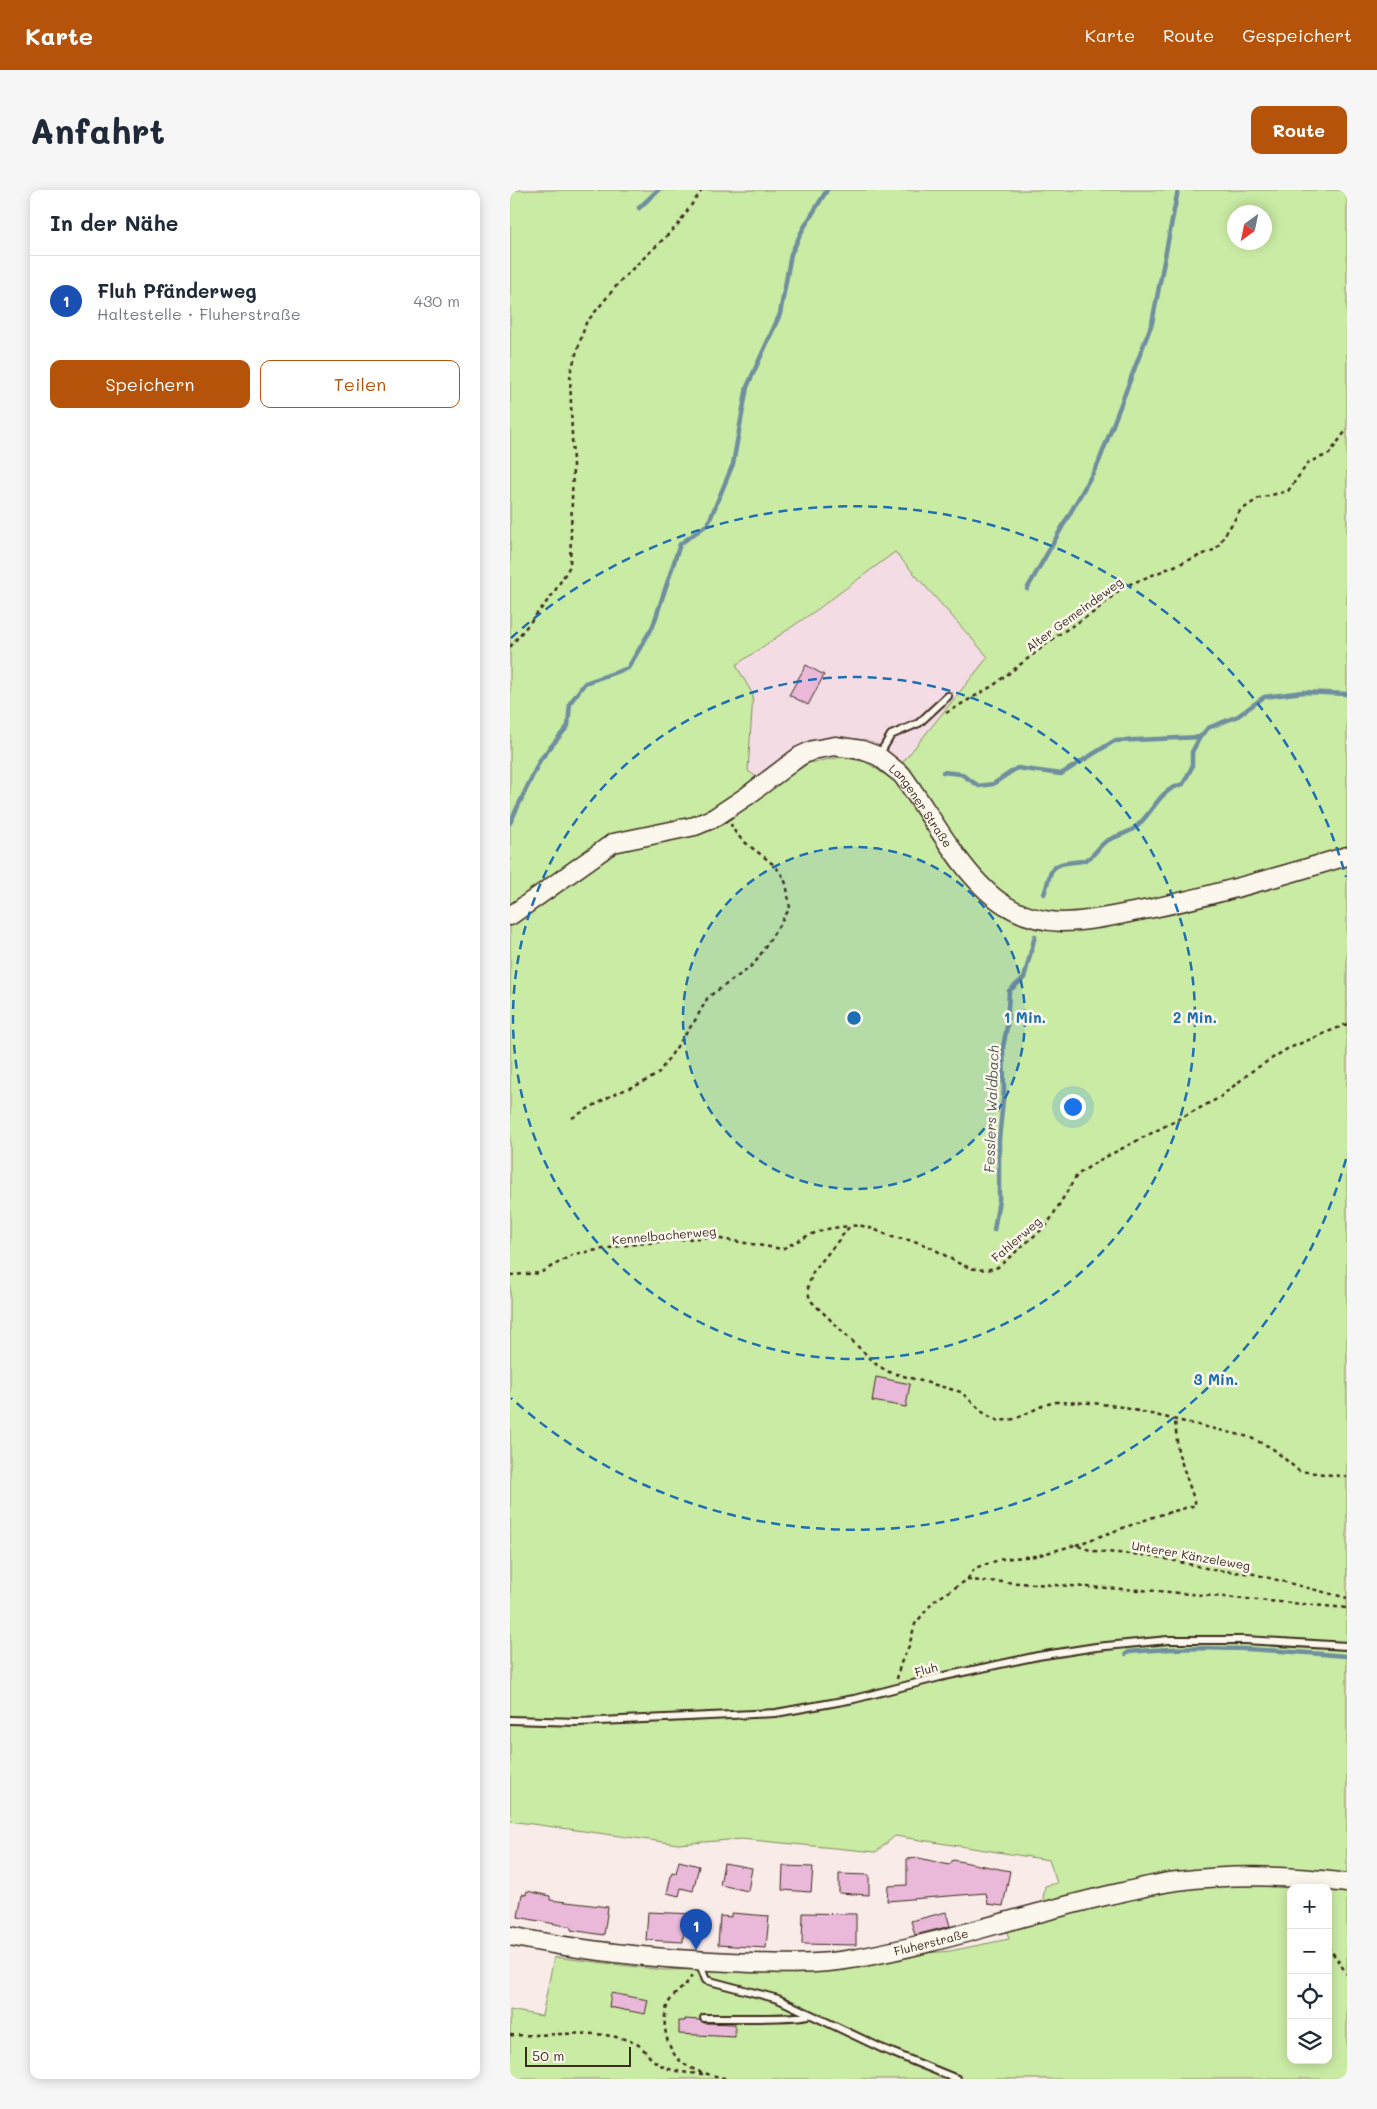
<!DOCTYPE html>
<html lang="de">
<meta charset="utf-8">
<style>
:root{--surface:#fff;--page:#f6f6f7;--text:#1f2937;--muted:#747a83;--line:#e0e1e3;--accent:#b45309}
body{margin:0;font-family:Mali,sans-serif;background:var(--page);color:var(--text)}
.controls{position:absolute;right:15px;bottom:15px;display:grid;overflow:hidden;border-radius:10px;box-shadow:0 2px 12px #0003}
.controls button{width:45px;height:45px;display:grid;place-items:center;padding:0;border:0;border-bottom:1px solid var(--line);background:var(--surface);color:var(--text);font:25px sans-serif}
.compass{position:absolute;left:717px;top:15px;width:45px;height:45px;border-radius:50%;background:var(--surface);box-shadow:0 2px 12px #0003;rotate:213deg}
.scale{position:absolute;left:15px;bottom:12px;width:106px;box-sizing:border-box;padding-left:5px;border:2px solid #3b2a1e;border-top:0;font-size:14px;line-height:18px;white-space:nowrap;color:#3b2a1e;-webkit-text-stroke:4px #fbf7ec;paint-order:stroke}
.you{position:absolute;left:562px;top:916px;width:18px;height:18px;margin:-12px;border:4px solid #fff;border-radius:50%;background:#1a73e8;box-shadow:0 0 0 8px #1a73e833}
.badge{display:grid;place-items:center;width:32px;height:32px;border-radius:50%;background:var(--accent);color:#fff;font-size:16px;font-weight:700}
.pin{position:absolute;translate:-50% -41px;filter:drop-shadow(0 1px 2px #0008)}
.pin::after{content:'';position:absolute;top:26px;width:18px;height:15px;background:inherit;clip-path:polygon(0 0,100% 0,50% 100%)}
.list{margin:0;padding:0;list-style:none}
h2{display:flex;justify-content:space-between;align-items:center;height:65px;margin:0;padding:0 20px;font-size:21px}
h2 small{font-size:16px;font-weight:400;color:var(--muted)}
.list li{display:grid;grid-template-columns:32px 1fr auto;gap:15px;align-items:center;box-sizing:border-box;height:90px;padding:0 20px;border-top:1px solid var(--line)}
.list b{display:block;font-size:19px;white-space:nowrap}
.list p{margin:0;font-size:16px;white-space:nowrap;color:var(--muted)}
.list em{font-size:16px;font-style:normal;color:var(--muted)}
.actions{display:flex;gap:10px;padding:15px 20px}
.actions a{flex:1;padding:11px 0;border:1px solid var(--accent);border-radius:10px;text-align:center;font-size:18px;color:var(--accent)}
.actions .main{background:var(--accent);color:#fff}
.icon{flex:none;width:28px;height:28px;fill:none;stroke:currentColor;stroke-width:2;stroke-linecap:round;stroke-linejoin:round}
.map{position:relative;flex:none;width:837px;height:1889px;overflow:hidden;border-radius:10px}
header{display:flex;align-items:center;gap:30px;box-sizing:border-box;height:70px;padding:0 25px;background:var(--accent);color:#fff}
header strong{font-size:24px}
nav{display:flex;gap:28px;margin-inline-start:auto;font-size:18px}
.intro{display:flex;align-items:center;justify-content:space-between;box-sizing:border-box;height:120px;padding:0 30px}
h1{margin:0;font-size:35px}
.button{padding:12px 22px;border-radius:10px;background:var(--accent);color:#fff;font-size:18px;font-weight:700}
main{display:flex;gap:30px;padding:0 30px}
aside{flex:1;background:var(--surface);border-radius:10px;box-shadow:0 2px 12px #0003}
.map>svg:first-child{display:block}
.built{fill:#f4dce4}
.green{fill:#caeba4;stroke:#828a61;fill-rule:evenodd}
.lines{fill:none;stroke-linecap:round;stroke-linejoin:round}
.stream{stroke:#6f8f9e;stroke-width:4.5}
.building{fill:#eab9d9;stroke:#3b2a1e}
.lane-casing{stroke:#3b2a1e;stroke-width:10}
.secondary-casing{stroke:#3b2a1e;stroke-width:21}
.path{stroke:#3b2a1e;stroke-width:2.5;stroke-dasharray:4 4;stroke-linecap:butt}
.lane{stroke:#fbf7ec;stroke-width:6}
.secondary{stroke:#fbf7ec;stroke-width:18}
.ring{fill:none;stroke:#1f6fb2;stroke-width:2.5;stroke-dasharray:9 6}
.labels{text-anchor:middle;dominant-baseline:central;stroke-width:5;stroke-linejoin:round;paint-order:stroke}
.street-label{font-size:12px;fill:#3b2a1e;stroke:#fbf7ec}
.water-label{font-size:14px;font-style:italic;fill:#515453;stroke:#fbf7ec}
.centre{fill:#1f6fb2;stroke:#fbf7ec;stroke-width:2.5}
.ring-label{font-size:15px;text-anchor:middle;font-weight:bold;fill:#1f6fb2;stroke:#fbf7ec;stroke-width:5;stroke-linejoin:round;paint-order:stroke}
</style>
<header>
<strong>Karte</strong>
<nav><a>Karte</a><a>Route</a><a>Gespeichert</a></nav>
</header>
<div class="intro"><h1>Anfahrt</h1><a class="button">Route</a></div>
<main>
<aside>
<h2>In der Nähe<small></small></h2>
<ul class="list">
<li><span class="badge" style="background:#1a4fb4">1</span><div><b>Fluh Pfänderweg</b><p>Haltestelle · Fluherstraße</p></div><em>430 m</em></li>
</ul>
<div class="actions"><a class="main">Speichern</a><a>Teilen</a></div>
</aside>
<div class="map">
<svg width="837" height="1889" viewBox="0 0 837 1889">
<rect width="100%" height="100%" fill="#f8ebe8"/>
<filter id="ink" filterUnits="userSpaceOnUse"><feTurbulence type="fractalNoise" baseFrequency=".02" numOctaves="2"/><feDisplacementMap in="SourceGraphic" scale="10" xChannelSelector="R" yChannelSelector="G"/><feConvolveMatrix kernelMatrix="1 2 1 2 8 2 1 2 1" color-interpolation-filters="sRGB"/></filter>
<g filter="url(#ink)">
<path class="built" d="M385 361 479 467 380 588 356 572 261 597 238 581 243 505 226 475 308 420Z"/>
<path class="green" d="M0 0H837V1889H0V1820L32 1826 44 1767 153 1780 227 1779 440 1761 499 1749 496 1738 532 1715 535 1696 547 1693 539 1670 385 1646 366 1662 231 1649 168 1654 0 1631ZM724 22H754V52H724ZM385 362 478 467 380 588 356 572 332 567 299 573 261 597 238 581 243 505 226 475 308 419ZM781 1698H818V1870H781Z"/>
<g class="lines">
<path class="stream" d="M129 18 148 0
M517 399 588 274 642 133 668 0
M433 582 451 584 469 596 483 594 507 578 551 584 604 551 690 547
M0 633 30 570 58 536 60 513 75 493 118 478 143 436 170 354 198 334 223 274 237 197 270 124 281 64 293 39 317 0
M534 704C537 697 538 689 541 682 547 671 562 673 572 671 583 669 587 658 595 652 605 646 617 644 626 637 644 622 648 600 673 594L682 577V562L690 547 698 538 728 526 754 507 793 502 837 504
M484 1040 489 1010V949L494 901 493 857 497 837 499 801 514 788 525 746
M616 1464 619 1462C692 1454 764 1460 837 1466"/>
</g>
<path class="building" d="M296 475 314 485 298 515 279 505Z
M366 1187 400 1194 396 1217 362 1211Z
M409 1668 439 1675 443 1670 500 1681 493 1716 478 1714 476 1703 377 1711 378 1696 397 1695V1669Z
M169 1671 189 1676 183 1701 171 1698 169 1706 157 1703 162 1682 166 1683Z
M214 1673 242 1678 238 1701 210 1695Z
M273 1676 303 1677 301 1702 272 1700Z
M329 1684 359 1685V1705L329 1703Z
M17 1701 40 1706V1710L98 1717 94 1745 61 1740V1737L8 1727 12 1704 16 1705Z
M138 1722 184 1724V1733H174L173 1752 136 1750Z
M436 1722 440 1736 405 1745 401 1731Z
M221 1723 259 1726 256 1758 208 1755 210 1726 221 1727Z
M293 1723 346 1724V1755L292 1754Z
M101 1803 138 1810 135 1824 99 1817Z
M175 1829 189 1830 194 1833 225 1834V1847L169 1844V1831H175Z"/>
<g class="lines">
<g class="lane-casing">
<path id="lane" d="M369 565 381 545 409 533 438 506
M0 1530 68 1532 266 1523 344 1509 430 1487 528 1466 586 1457 658 1450H735L837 1456
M189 1772 196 1790 268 1809 371 1858 447 1889
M194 1828C207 1828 293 1829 298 1825"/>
</g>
<g class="secondary-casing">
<g id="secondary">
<path id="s1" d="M0 726 103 653 185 636 204 628 237 606 290 566 303 560 325 556 352 560 368 566 392 585C421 624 454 690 495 715 512 726 532 731 552 732 581 732 611 724 639 719 706 705 772 686 837 666"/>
<path id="s2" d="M0 1746C72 1761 146 1769 220 1772 263 1774 306 1776 348 1768 437 1752 524 1721 613 1702 631 1698 649 1693 667 1691 724 1684 780 1685 837 1693"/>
</g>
</g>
<path class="path" d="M0 457 43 404 60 376 63 276 60 183 76 133 112 89 166 37 192 0
M436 523 484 495 548 445 584 422 613 397 706 359 730 321 749 308 778 301 799 272 819 264 837 239
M837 834 777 859 742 881 709 908 588 971 567 985 537 1035 488 1077C457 1088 437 1062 410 1053 400 1049 390 1050 380 1046 365 1040 356 1034 340 1036L303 1082 298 1097 299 1106 302 1112 367 1175 379 1182 451 1202 476 1225 489 1231 505 1229 534 1215 546 1212 583 1213 607 1216 739 1247 762 1258 789 1281 837 1287
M62 928 102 905 132 893 148 884 186 829 198 807 238 779 247 770 280 718C278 709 278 695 273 687 262 666 228 655 221 634
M0 1085 30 1083 64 1064 117 1055 199 1047 272 1059 299 1045 321 1038 340 1036
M566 1355 646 1326 686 1315 668 1262 665 1231
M457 1390 647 1401 837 1418
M387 1489 390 1475 399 1456 405 1434 424 1411 457 1390 465 1378 492 1369 526 1366 565 1355 583 1361 644 1366 704 1380 744 1384 837 1408
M818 1756 837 1784
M182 1785C177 1796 165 1802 159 1812 155 1819 154 1831 155 1838 160 1877 186 1882 219 1889
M0 1845C40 1847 85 1837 123 1852 133 1856 136 1864 143 1870 158 1882 176 1883 194 1884"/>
<use href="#lane" class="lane"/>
<use href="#secondary" class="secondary"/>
</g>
</g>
<circle cx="344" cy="828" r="171" fill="#1f6fb2" fill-opacity=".12"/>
<g class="ring">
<circle cx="344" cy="828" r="171"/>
<circle cx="344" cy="828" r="341"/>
<path d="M836 969A512 512 0 0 1 1 1208M1 448A512 512 0 0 1 836 687"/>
</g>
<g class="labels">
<g class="street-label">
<text transform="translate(564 424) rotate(-36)">Alter Gemeindeweg</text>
<text stroke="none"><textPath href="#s1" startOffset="484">Langener Straße</textPath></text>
<text transform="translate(154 1045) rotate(-5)">Kennelbacherweg</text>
<text transform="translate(506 1049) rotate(-41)">Fahlerweg</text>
<text transform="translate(681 1365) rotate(10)">Unterer Känzeleweg</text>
<text transform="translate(416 1479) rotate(-14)">Fluh</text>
<text stroke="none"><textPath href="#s2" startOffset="425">Fluherstraße</textPath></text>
</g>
<g class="water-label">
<text transform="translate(481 919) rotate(-88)">Fesslers Waldbach</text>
</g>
</g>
<circle cx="344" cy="828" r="8" class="centre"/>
<g class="ring-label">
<text x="515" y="833">1 Min.</text>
<text x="685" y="833">2 Min.</text>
<text x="706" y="1195">3 Min.</text>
</g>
</svg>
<div class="controls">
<button>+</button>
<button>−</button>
<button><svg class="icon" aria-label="locate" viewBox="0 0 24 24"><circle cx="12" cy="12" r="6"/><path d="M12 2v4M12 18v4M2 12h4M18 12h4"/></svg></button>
<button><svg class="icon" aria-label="layers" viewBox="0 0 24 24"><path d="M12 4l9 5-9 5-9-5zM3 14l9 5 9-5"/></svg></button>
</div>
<svg class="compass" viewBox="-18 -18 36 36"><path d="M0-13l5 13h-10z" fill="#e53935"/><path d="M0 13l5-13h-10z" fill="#747a83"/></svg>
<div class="scale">50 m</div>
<div class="you"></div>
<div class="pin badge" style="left:186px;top:1760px;background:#1a4fb4">1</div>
</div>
</main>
